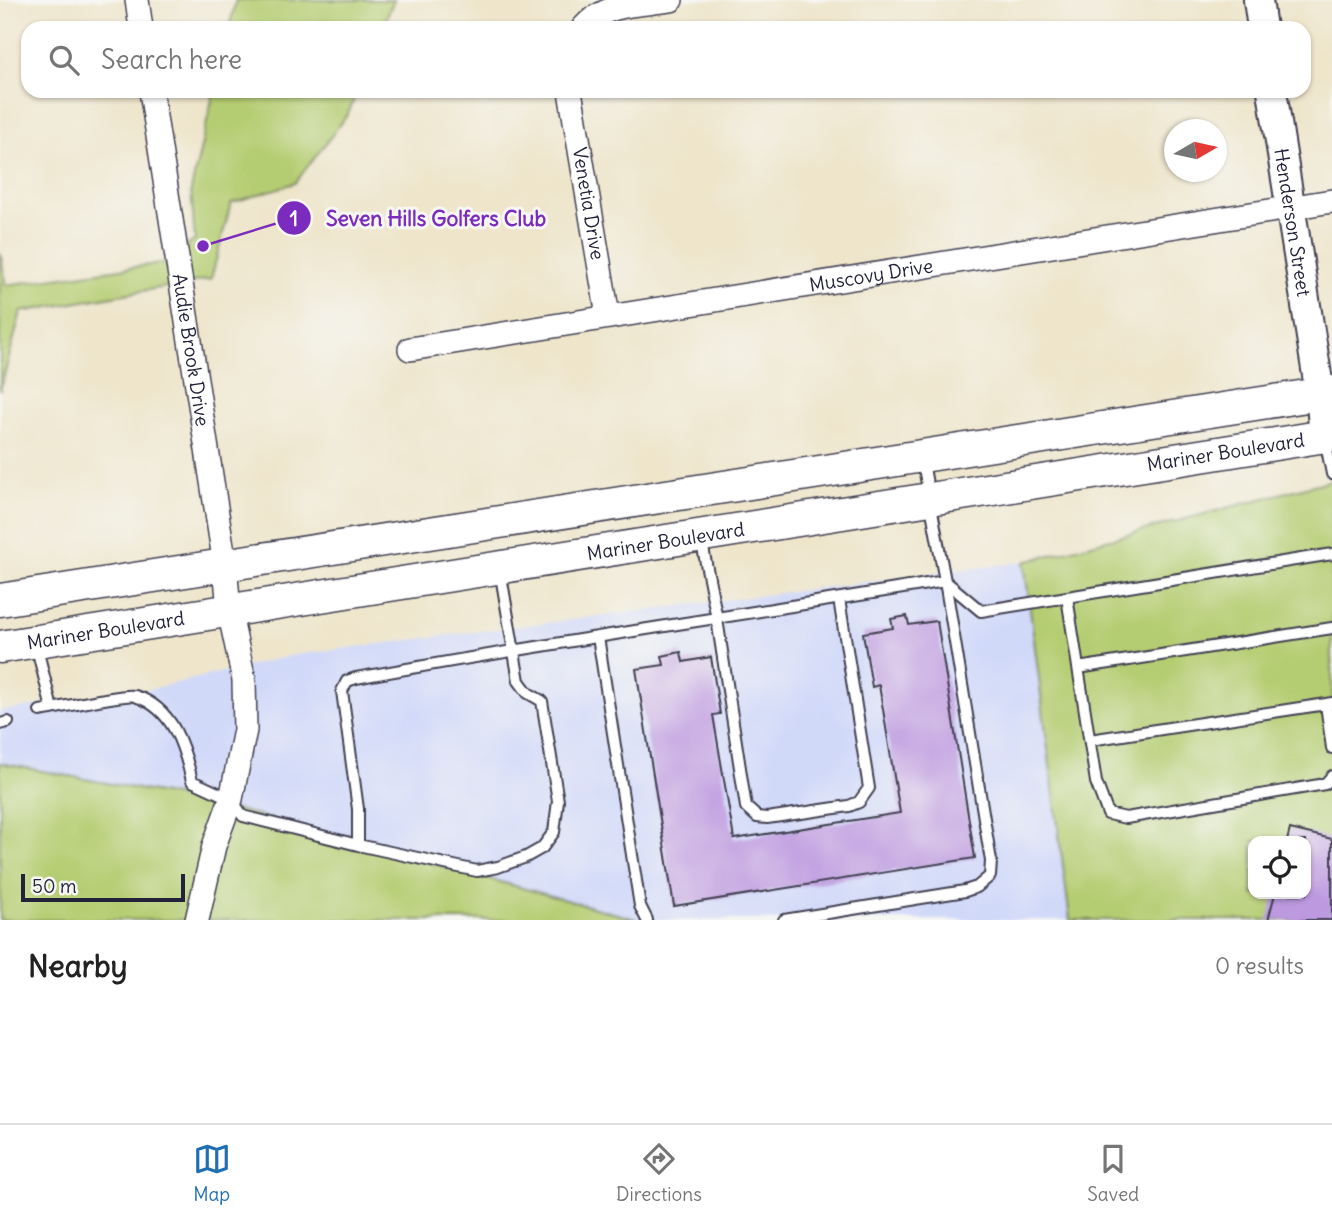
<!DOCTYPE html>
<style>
:root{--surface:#fff;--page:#f2f2f2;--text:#222;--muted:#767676;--line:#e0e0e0;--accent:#1f6fb2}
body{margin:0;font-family:Delius,sans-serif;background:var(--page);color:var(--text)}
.controls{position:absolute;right:21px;bottom:21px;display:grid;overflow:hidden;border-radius:14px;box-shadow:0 2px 5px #0004}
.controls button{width:63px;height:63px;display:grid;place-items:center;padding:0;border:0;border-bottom:2px solid var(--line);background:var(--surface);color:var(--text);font:35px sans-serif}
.compass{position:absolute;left:1164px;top:119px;width:63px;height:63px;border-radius:50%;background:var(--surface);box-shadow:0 2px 5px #0004;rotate:81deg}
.scale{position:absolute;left:21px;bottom:18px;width:164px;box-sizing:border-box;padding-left:7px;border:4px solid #22223b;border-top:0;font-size:19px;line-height:24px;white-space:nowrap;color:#22223b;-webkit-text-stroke:5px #f6f6f2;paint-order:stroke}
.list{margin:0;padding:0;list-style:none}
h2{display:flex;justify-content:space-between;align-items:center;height:91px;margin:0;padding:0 28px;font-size:30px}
h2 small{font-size:23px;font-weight:400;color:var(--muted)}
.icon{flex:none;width:38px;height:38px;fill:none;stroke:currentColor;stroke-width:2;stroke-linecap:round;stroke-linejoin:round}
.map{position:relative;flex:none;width:1332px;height:920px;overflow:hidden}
.search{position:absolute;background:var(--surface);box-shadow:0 2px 5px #0004;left:21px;right:21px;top:21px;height:77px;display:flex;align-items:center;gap:18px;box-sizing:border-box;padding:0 24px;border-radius:21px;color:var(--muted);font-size:26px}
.sheet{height:203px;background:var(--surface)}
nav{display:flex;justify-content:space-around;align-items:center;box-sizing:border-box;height:98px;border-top:2px solid var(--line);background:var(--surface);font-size:19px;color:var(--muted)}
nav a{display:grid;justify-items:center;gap:4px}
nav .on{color:var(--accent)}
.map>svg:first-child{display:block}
.built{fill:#d1d9f9}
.green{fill:#b5cd72;stroke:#6c7856;stroke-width:2;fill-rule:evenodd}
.building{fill:#bd9ae0}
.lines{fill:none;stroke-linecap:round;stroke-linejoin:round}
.service-casing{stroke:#413f51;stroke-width:14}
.minor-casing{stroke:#413f51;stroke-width:26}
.tertiary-casing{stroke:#413f51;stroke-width:32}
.secondary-casing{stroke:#413f51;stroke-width:35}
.service{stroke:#fff;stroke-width:10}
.minor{stroke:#fff;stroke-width:23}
.tertiary{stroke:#fff;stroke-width:28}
.secondary{stroke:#fff;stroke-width:32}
.labels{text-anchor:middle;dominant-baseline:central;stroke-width:6;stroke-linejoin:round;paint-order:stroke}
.street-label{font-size:19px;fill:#22223b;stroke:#f6f6f2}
.leader{fill:none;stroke:#7b2cbf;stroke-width:2.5}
.callout-dot{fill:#7b2cbf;stroke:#f6f6f2;stroke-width:2.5}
.mark-label{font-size:21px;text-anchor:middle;font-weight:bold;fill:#fff}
.callout-label{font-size:21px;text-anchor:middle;font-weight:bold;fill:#7b2cbf;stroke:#f6f6f2;stroke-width:6;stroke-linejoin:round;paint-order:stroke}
</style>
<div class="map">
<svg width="1332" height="920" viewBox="0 0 1332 920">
<rect width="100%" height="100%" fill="#f6f6f2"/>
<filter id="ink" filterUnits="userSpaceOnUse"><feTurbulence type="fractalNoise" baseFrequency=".0143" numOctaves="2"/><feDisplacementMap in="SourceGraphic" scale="14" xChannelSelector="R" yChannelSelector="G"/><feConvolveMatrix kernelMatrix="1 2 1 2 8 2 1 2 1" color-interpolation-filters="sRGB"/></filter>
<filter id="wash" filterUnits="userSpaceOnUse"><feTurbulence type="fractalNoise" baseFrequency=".00686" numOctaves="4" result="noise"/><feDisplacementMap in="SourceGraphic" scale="28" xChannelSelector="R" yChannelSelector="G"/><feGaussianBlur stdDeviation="1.57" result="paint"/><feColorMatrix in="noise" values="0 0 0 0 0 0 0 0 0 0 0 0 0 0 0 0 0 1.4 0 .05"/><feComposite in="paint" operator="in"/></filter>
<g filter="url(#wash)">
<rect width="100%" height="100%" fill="#eee5cb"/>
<path class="built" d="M1024 562 1070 920H640L226 806 0 763V711L134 693 294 655Z"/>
<path class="green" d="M236 0H394L382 28H229Z
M214 91H357L348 114 295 183 231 203 211 279 21 312 0 391V252L6 285 163 263 195 240 191 190Z
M1332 480V920H1070L1024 562ZM1253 841H1306V894H1253Z
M0 763 212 803 639 920H0Z"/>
<g id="blocks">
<path class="building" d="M907 616 909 625 937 621 975 858 674 906 636 669 664 665 662 656 681 652 683 662 711 657 720 714 713 715 734 839 900 813 879 685 872 687 863 633 893 628 891 619Z
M1290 829 1332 839V920H1268L1275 894H1306V841H1287Z"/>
</g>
</g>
<g filter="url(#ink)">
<use href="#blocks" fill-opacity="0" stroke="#413f51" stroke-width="2"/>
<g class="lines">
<g class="service-casing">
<path id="service" d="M1325 439 1332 474
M701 538 717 619 746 807 757 817 767 818 849 806 859 802 869 788 839 599
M1067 597 1096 782 1108 814 1126 818 1325 784 1332 776
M598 637 640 906 647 920
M36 644 52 709
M1078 668 1332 628
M1332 703 1326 704 1332 748
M40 711C54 709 126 693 135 696 173 708 184 746 192 781L231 799 243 816 358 845V809L342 691 347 681 356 678C552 642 749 614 945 581L981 611 1332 554
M0 724 8 722
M1090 740 1326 704
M358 845 477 871 498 867 526 857 542 848 554 832 558 801 542 701 528 693 519 681 500 570
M784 920 965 891 977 887 990 876 991 861 945 581 922 457"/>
</g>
<g class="minor-casing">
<g id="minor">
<path d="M137 0 141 28"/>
<path d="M583 28C606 2 639 5 671 0"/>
<path id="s1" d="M151 91 225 565 229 610 244 680 245 730 231 799 214 846 197 920"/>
<path id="s2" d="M570 91 608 316"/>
<path id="s3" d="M410 349 1332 201"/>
</g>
</g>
<g class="tertiary-casing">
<g id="tertiary">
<path d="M1258 0 1262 28"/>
<path id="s4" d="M1272 91 1320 394 1324 436"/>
</g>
</g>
<g class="secondary-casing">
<g id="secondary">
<path d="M0 600 1332 392"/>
<path id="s5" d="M0 647 1332 435"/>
</g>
</g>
<use href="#service" class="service"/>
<use href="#minor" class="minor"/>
<use href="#tertiary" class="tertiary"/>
<use href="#secondary" class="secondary"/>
</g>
</g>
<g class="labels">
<g class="street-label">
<text stroke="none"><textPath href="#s2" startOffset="114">Venetia Drive</textPath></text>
<text stroke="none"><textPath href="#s4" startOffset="133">Henderson Street</textPath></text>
<text stroke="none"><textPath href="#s3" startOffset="467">Muscovy Drive</textPath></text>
<text stroke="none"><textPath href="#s1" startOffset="262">Audie Brook Drive</textPath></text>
<text stroke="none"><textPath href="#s5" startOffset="1241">Mariner Boulevard</textPath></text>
<text stroke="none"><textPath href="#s5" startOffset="674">Mariner Boulevard</textPath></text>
<text stroke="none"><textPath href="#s5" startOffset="107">Mariner Boulevard</textPath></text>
</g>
</g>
<path class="leader" d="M203 246L294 218"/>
<g class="callout-dot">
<circle cx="203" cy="246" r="7"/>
<circle cx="294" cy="218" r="18"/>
</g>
<g class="mark-label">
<text x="294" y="226">1</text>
</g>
<g class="callout-label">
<text x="436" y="226">Seven Hills Golfers Club</text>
</g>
</svg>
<div class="controls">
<button><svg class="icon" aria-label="locate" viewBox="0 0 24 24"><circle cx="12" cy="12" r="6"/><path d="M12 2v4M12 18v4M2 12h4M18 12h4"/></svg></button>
</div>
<svg class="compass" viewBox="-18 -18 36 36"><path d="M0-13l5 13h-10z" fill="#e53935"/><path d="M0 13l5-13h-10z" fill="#767676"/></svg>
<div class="scale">50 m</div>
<div class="search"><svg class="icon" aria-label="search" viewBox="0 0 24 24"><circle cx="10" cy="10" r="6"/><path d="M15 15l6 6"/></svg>Search here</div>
</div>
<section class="sheet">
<h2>Nearby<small>0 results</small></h2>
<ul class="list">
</ul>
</section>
<nav>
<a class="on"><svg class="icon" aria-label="map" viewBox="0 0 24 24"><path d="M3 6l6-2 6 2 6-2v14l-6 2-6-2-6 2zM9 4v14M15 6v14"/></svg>Map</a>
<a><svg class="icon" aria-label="directions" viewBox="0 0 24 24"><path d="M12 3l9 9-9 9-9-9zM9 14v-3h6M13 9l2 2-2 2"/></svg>Directions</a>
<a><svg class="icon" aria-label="saved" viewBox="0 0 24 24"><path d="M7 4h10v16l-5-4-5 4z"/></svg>Saved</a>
</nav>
